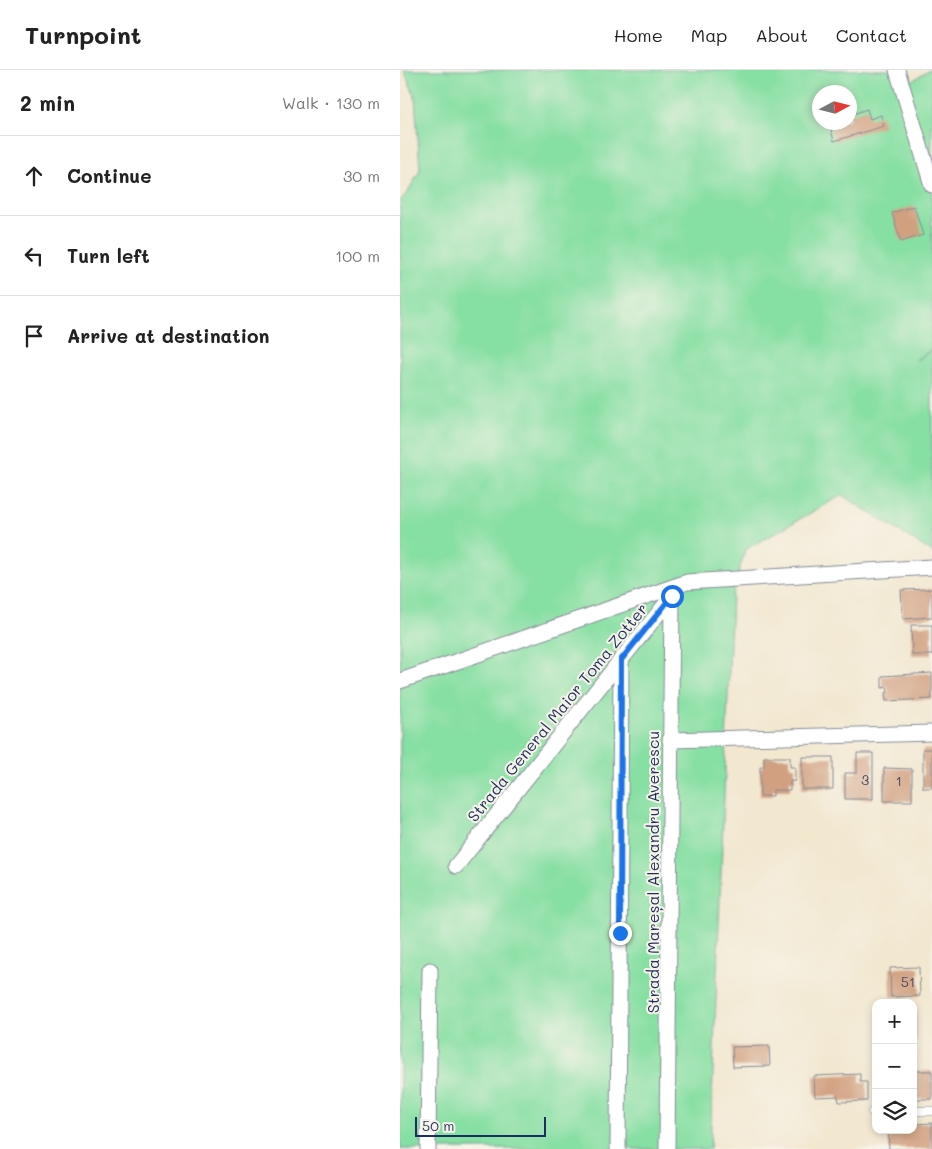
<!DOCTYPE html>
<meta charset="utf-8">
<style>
:root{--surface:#fff;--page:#f2f2f2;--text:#222;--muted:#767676;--line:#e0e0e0}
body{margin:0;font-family:Mali,sans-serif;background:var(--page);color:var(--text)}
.controls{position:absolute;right:15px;bottom:15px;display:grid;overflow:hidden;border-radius:10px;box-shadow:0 2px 8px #0003}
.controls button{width:45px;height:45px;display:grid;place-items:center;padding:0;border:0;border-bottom:1px solid var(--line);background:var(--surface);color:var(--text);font:25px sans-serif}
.compass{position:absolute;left:412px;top:15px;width:45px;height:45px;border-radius:50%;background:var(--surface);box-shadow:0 2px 8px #0003;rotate:83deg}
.scale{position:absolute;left:15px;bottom:12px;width:131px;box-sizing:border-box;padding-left:5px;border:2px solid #1b2f5e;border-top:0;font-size:14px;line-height:18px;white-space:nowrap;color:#1b2f5e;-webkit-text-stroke:4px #f7f3e8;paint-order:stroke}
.stop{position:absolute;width:15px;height:15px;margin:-11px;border:4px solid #1a73e8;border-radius:50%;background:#fff}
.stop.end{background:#1a73e8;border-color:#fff;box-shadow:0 1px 5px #0008}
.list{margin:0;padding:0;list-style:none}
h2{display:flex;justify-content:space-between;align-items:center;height:65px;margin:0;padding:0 20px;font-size:21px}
h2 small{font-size:16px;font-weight:400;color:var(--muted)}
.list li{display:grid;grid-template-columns:32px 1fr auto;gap:15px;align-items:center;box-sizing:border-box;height:80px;padding:0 20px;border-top:1px solid var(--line)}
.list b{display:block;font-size:19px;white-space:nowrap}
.list em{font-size:16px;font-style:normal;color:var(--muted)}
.icon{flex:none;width:28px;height:28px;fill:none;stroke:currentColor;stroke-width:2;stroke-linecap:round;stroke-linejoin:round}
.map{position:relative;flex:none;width:532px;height:1079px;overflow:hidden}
header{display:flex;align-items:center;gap:30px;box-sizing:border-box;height:70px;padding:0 25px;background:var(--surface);border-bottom:1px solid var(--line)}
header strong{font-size:24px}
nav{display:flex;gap:28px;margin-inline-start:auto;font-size:18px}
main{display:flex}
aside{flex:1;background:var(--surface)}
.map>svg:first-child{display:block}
.green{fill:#86dfa3;stroke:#508780;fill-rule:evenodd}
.building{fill:#d1a081}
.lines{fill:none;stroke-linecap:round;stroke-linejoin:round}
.service-casing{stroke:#868b96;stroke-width:9}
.minor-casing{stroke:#868b96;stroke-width:17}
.service{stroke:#fff;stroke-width:8}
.minor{stroke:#fff;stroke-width:15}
.route{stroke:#1a73e8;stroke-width:6}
.labels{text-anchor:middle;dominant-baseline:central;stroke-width:4;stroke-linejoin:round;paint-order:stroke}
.number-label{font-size:14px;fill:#484b67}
.street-label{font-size:16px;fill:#1b2f5e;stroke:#f7f3e8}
</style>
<header>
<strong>Turnpoint</strong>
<nav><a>Home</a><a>Map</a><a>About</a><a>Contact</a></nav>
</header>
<main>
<aside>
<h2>2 min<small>Walk · 130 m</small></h2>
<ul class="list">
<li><svg class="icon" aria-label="ahead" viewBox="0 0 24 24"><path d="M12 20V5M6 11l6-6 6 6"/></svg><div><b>Continue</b></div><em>30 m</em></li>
<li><svg class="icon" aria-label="left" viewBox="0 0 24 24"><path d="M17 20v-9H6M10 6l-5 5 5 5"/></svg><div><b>Turn left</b></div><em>100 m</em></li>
<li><svg class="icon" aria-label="arrive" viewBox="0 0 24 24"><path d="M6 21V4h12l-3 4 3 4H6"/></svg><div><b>Arrive at destination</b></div></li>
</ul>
</aside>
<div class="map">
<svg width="532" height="1079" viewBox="0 0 532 1079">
<rect width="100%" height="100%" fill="#f7f3e8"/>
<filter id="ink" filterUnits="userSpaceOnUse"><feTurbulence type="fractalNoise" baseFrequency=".02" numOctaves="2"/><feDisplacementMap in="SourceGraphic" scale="10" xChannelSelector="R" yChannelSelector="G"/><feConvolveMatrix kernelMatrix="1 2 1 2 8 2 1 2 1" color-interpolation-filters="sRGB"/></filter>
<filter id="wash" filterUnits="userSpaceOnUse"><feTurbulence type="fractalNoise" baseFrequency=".0096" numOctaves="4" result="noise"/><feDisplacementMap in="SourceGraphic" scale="20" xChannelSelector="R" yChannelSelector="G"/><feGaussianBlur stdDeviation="1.12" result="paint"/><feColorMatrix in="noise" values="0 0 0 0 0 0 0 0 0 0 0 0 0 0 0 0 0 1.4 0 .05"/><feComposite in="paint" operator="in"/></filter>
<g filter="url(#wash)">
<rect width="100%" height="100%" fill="#f2e7cf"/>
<path class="green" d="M4 0H508L512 11 529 0H532V279L516 290 532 280V482L442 425 345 480 332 525 310 1079H0V131L8 122 20 100 15 27ZM420 22H450V52H420Z"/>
<g id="blocks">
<path class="building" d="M467 39 470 49 481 45 484 56 434 71 429 52H450V45Z
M514 136 523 165 501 172 492 143Z
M532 519V547L503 549 501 520Z
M511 555H532V585H512Z
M532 603V629L486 631 485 623H488L487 617 482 618V606Z
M523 679H532V718H523Z
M457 683H473V729H445V703H457Z
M364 687H390V697H395V711H390V720H373V726H360V697H364Z
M402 687H433V719H402Z
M484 698 512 699V731H484Z
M519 897 520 926 491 927 490 898Z
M513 943H516L517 971H513Z
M369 976 370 996 333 997 332 977Z
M513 1001H532V1029H513Z
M460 1004V1012H467V1031L439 1032 438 1026 415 1027 414 1006Z
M532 1053V1079H489L488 1060H513V1054Z"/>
</g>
</g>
<g filter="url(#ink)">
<use href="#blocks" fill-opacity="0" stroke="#868b96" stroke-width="1"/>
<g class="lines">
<g class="service-casing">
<path id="service" d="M513 1041H532
M472 1042H476"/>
</g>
<g class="minor-casing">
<path id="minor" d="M497 0 532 115
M0 611 287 512 532 497
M270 670 532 663
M56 796 273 525
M28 1079 30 900
M218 1079 221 589
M267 1079 272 526"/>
</g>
<use href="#service" class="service"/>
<use href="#minor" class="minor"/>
</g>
</g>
<g class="lines" filter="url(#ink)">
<path class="route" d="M220 863 221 590 272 526"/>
</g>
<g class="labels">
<g class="number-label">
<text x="465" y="709">3</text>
<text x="499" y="710">1</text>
<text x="508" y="911">51</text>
</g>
<g class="street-label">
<text transform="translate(157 642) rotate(-51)">Strada General Maior Toma Zotter</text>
<text transform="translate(252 802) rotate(-90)">Strada Mareșal Alexandru Averescu</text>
</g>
</g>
</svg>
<div class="controls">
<button>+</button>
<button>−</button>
<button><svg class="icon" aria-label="layers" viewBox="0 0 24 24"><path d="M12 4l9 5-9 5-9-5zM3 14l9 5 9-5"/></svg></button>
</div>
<svg class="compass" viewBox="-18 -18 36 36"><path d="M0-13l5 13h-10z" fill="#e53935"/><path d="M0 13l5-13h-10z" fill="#767676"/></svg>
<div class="scale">50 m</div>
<div class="stop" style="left:272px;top:526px"></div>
<div class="stop end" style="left:220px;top:863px"></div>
</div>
</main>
